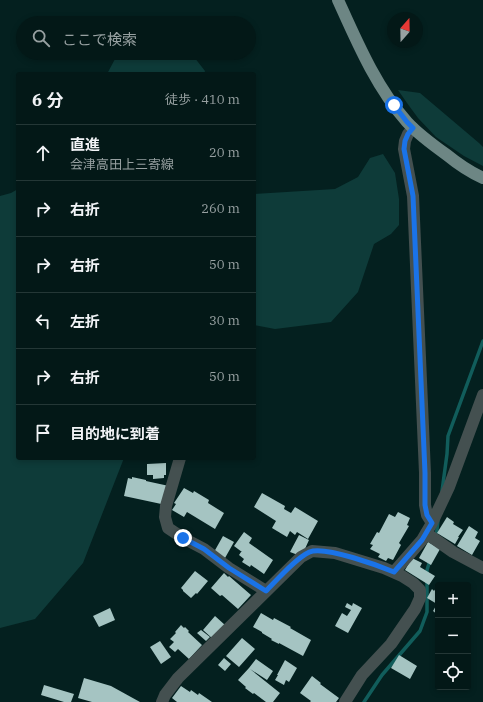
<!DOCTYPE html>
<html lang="ja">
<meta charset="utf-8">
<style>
:root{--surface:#031817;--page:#0d2120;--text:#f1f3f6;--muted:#97a0a1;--line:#243736}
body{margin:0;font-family:"IBM Plex Serif","Noto Sans JP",serif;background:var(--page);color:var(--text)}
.controls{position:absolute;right:12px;bottom:12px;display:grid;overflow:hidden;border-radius:4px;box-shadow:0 2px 6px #0003}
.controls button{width:36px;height:36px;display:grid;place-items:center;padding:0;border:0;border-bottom:1px solid var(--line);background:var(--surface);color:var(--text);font:20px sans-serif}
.compass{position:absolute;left:387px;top:12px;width:36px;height:36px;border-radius:50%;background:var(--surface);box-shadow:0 2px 6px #0003;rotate:20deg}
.stop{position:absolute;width:12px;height:12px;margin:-9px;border:3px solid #1a73e8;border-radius:50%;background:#fff}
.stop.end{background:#1a73e8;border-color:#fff;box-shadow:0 1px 4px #0008}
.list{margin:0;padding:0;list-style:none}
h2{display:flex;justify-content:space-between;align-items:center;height:52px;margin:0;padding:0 16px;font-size:17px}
h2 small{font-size:13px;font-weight:400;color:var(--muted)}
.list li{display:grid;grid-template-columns:26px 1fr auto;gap:12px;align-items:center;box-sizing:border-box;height:56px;padding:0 16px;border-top:1px solid var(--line)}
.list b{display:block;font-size:15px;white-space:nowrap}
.list p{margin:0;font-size:13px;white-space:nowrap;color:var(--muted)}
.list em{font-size:13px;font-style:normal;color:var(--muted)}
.icon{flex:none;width:22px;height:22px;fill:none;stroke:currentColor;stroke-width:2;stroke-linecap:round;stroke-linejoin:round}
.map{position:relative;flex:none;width:483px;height:702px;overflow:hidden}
.search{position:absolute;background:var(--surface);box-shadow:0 2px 6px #0003;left:16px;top:16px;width:240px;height:44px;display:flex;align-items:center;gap:10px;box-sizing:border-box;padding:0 14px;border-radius:22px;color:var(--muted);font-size:15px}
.panel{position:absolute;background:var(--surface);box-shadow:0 2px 6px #0003;left:16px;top:72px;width:240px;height:388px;border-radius:4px}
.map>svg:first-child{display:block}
.green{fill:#0e3b39}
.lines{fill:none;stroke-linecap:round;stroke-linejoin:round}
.stream{stroke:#115d5b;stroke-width:3.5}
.building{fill:#a5c4c2}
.street{stroke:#445050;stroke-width:12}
.primary{stroke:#6d8684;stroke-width:12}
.route{stroke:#1a73e8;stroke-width:5}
</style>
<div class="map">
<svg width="483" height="702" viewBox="0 0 483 702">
<rect width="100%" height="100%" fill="#04201f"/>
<path class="green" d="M124 53H191L205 71 204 74H107L115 59Z
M398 90 420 93 479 143 483 147V166L464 156 436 137 418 118 407 103Z
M383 154 395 173 399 199V225L391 234 374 244 358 292 331 322 275 329 254 325V194L335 189 358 177 370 158Z
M18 189V458H124L83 563 35 619 0 628V196L11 193Z"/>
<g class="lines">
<path class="stream" d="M442 491 447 454 448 436 483 341
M436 537 438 521
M364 702 382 675 420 631 427 612V570L430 560"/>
</g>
<path class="building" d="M166 463V475H164V478L153 479V475H147V464Z
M132 477 146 480V481L169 486 166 505 124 496 128 478 132 479Z
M184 488 193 493 194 491 209 500 208 503 224 513 215 529 187 512 184 517 172 510 176 504 174 503Z
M262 493 285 506 284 509 291 513 295 507 318 521 308 539 297 532 295 535 290 531 287 537 272 528 276 521 254 507Z
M398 512 410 518 407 525 409 526 399 543 401 545 393 560 388 558 386 561 378 557 380 554 370 549 373 545 370 544 377 532 379 533 389 514 395 517Z
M447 517 454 522 453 524 463 530 458 537H459L455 544 437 533Z
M469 526 478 532 475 538 480 541 472 555 457 546Z
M244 532 252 538 249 543 273 560 264 574 251 565 250 567 242 562 244 559 239 555 241 552H242L234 546Z
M299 535 309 540 304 551 298 555 290 552Z
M223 536 234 542 225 558 214 552Z
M428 542 440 549 431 565 419 558Z
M412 558 422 563 420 567 435 576 429 585 405 570Z
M195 571 208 581 197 594 196 593 191 598 183 591V590L181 588Z
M224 573 228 577 229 576 251 595 238 609 222 595 220 596 211 588Z
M438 585V615L433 611 437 604 427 598 432 589 434 591Z
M347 603 352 606 353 603 362 608 348 633 335 626 342 613 347 616 351 610 345 607Z
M110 608 115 620 99 627 93 616Z
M261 613 273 620 274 618 291 627 290 628 311 640 303 656 279 643V644L271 640 272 639 262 633V632L253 627Z
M215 616 225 625 213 639 203 630Z
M181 625 184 628 185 627 189 631 188 632 202 645 189 659 178 649 175 652 169 647 174 642 170 639 176 633 175 632Z
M201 630 210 637 206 641 197 633Z
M242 638 255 649 239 667 226 656Z
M160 641 171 657 161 664 150 647Z
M399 655 417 666 410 679 391 668Z
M224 658 231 664 225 671 218 665Z
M256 659 273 671 267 680 250 669 280 693 273 702H266L254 693 253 694 245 688 246 687 238 680 249 668Z
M285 660 297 668 289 682 286 680 284 685 275 680 278 675H277Z
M312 676 321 683 320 684 339 698 336 702H310L311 701 300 693Z
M84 678 111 686 140 702H92L78 698Z
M44 685 74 694 71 702H64L41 695Z
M181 686 190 692 191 690 198 695 199 693 212 702H177L172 698Z"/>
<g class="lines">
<path class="street" d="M413 128 408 134 405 141 404 149 413 196 425 473V505L427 515 432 523
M180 458 166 506 165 517 168 528 183 538 204 549 229 568 266 591
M426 533 453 552 483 568
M394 572 422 540 432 523 449 487 483 395
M162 702 165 695 178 678 301 557 312 551 335 553 384 568 402 576 413 583 420 590V598L415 609 391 644 362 675 345 702"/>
<path class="primary" d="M338 0C357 42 376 87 407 122 419 135 433 145 447 155 458 164 470 172 483 178"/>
</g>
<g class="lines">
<path class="route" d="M183 538 204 549 229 568 266 591C276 581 300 553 313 551 330 548 377 565 394 572L422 540 432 523 427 515 425 505V473L413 196 404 149 405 141 408 134 413 128 407 122 394 105"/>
</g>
</svg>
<div class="controls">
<button>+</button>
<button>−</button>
<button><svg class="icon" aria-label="locate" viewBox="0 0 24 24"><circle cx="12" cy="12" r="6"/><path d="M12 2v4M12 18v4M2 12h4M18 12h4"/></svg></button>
</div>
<svg class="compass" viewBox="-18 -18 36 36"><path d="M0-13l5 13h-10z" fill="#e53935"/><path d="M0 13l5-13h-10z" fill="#97a0a1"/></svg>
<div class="stop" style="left:394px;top:105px"></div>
<div class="stop end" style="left:183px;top:538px"></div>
<div class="search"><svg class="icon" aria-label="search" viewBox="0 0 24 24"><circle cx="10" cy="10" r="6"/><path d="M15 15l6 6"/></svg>ここで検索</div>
<section class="panel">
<h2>6 分<small>徒歩 · 410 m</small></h2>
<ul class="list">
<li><svg class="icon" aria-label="ahead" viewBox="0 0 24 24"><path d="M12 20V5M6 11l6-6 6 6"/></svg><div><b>直進</b><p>会津高田上三寄線</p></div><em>20 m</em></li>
<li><svg class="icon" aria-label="right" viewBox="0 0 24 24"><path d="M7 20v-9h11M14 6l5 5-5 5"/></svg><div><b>右折</b></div><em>260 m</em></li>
<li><svg class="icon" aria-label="right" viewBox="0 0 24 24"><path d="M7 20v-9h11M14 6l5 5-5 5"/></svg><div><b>右折</b></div><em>50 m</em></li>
<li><svg class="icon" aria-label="left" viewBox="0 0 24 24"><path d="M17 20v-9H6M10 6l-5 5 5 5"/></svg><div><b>左折</b></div><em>30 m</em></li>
<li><svg class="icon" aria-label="right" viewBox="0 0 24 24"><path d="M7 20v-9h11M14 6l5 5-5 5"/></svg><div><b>右折</b></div><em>50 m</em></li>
<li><svg class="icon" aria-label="arrive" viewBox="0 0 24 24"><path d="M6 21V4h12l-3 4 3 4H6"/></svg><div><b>目的地に到着</b></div></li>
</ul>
</section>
</div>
